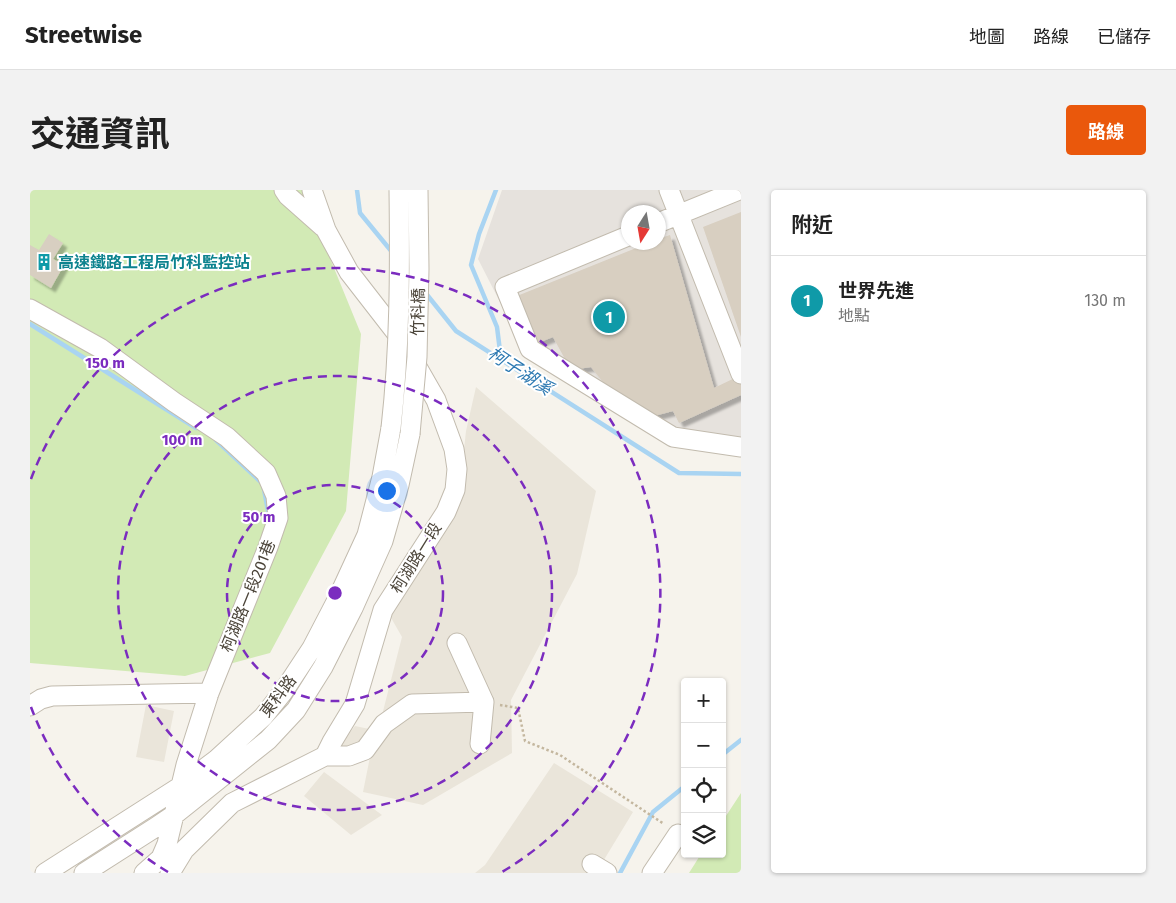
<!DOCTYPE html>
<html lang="zh-TW">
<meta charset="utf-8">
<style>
:root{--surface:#fff;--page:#f2f2f2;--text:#222;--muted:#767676;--line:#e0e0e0;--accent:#ea580c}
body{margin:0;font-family:"Fira Sans","Noto Sans TC",sans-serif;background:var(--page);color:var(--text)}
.controls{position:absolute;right:15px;bottom:15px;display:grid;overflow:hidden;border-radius:5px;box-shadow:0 1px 4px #0004}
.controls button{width:45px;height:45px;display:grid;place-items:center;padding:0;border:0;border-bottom:1px solid var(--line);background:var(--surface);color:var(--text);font:25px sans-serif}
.compass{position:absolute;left:591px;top:15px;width:45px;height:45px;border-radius:50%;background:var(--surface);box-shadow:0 1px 4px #0004;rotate:191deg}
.you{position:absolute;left:356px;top:300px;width:18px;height:18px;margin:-12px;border:4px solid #fff;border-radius:50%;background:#1a73e8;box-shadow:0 0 0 8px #1a73e833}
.badge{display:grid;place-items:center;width:32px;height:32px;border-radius:50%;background:var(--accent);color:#fff;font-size:16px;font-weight:700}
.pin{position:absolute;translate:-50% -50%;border:2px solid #fff;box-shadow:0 1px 5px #0006}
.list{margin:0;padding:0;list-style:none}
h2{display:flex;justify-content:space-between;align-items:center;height:65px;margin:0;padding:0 20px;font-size:21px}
h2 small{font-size:16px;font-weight:400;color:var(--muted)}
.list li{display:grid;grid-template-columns:32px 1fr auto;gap:15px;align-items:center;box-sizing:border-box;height:90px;padding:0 20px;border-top:1px solid var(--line)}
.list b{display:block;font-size:19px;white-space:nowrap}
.list p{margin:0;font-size:16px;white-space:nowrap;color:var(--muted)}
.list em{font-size:16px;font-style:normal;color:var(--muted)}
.icon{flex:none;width:28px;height:28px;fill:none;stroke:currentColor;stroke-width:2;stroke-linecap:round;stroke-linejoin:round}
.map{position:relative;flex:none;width:711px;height:683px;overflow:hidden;border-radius:5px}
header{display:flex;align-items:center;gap:30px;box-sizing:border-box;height:70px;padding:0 25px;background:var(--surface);border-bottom:1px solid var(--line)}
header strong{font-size:24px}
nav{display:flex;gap:28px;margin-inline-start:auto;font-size:18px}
.intro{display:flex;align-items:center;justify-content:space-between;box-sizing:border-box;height:120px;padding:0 30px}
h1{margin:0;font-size:35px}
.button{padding:12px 22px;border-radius:5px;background:var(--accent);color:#fff;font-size:18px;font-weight:700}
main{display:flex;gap:30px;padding:0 30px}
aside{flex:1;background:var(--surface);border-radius:5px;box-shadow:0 1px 4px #0004}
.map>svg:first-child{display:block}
.residential{fill:#eae5da}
.industrial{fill:#e6e2dd;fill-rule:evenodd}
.green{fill:#d2eab5}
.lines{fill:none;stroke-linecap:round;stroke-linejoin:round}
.stream{stroke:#a9d4f2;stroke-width:4.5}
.building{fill:#d8cfc1;filter:url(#shadow)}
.minor-casing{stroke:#c2bbae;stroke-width:21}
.path{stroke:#c4b79f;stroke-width:2.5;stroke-dasharray:2.5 2.5;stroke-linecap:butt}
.minor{stroke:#fff;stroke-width:19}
.minor-bridge-casing{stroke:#c2bbae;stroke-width:21;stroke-linecap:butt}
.minor-bridge{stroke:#fff;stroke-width:19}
.ring{fill:none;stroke:#7b2cbf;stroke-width:2.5;stroke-dasharray:9 6}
.labels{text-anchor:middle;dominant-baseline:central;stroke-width:4;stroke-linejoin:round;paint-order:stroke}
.culture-label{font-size:16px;font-weight:bold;fill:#0d838f;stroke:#fff;text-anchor:start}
.street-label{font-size:16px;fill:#4b4439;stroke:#fff}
.water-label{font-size:18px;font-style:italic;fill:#2e7ab2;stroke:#fff}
.centre{fill:#7b2cbf;stroke:#fff;stroke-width:2.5}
.ring-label{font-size:15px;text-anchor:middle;font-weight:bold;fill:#7b2cbf;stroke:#fff;stroke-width:4;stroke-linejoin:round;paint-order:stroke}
</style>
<header>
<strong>Streetwise</strong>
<nav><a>地圖</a><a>路線</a><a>已儲存</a></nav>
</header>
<div class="intro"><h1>交通資訊</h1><a class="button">路線</a></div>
<main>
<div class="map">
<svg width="711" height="683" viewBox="0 0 711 683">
<defs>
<filter id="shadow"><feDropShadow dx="4.5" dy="4.5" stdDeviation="1" flood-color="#0004"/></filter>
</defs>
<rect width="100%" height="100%" fill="#f6f3ec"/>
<path class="residential" d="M446 197 566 301 547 384 481 510 482 563 393 615 333 602 340 567 306 560 325 536 344 540 351 529 372 447 360 426 428 315 436 241Z
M116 515 144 521 134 572 106 567Z
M524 573 603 622 566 683H445L455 675Z
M294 582 352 625 321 645 274 606Z"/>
<path class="industrial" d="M472 0H711V263L641 256 497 165 448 69ZM598 22H628V52H598Z"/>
<path class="green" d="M0 0H272L331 144 316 321 240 463 155 486 0 473Z
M711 603V683H659L671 664H692V632Z"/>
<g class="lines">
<path class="stream" d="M327 0 330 23 362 62
M466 0 449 44 441 75 467 137 471 169
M394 101 426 141 649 283 711 284
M0 134 166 238
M186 250 233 294 239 326
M692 565 711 550
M590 683 623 622 655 596"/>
</g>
<path class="building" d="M711 22V147L673 37Z
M19 44 33 53 23 69 34 75 21 98 0 85V55L9 60Z
M640 45 684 198 711 185V205L649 233 643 221 620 227 581 202 561 177 541 180 523 147 505 154 487 106 621 52H628V49Z"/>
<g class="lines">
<g class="minor-casing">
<path id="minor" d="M254 0 258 6 293 37
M639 0 711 184
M628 33 709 0
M598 46 475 97 500 159 643 247 711 257
M0 119 70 158 144 212 197 247 236 283 246 306 248 328 238 357 179 503 156 575 137 654 131 668 114 683
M427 453 454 512
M0 516 11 509 22 506 179 503
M450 554 454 512
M295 566H319L335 560 354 534 382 514 454 512
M562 674 577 683
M15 683 151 596 186 570 233 527 253 502 282 458 307 410 337 345 352 287 361 238
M54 683 126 637 144 625 238 550 266 520 293 477 323 418 353 351 369 295 380 244
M140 683 154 660 202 613 295 566 302 552 325 514 353 420 416 322 425 300 427 279 424 259 406 210 371 149 319 82 296 40 282 0
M622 683 648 644"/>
</g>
<path class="path" d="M470 515 488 518 495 551 530 565 634 634"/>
<use href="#minor" class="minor"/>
<g class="minor-bridge-casing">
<path id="minor-bridge" d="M361 238C370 158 370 80 369 0
M380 244 387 167 389 79 388 0"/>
</g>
<use href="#minor-bridge" class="minor-bridge"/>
</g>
<g class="ring">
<circle cx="305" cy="403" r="108"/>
<circle cx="305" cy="403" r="217"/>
<path d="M138 682A325 325 0 0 1 1 517M1 289A325 325 0 1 1 472 682"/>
</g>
<defs>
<g id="building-bare" transform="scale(1.35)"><path d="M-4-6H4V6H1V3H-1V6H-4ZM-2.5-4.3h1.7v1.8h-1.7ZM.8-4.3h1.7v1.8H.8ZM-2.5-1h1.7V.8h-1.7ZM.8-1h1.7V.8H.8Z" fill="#0f9aa8" stroke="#fff" stroke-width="2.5" paint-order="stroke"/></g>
</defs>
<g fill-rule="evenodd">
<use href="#building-bare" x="14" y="72"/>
</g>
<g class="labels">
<g class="culture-label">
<text x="28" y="72">高速鐵路工程局竹科監控站</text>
</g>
<g class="street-label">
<text transform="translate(388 122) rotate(-89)">竹科橋</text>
<text transform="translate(386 368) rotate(-58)">柯湖路一段</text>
<text transform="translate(218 406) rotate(-68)">柯湖路一段201巷</text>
<text transform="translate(248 506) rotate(-53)">東科路</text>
</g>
<g class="water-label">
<text transform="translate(490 181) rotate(33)">柯子湖溪</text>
</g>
</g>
<circle cx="305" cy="403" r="8" class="centre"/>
<g class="ring-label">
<text x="75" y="178">150 m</text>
<text x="152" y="255">100 m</text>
<text x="229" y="332">50 m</text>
</g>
</svg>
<div class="controls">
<button>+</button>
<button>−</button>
<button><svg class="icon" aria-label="locate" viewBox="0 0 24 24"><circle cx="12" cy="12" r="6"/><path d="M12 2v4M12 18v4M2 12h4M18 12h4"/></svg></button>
<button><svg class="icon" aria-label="layers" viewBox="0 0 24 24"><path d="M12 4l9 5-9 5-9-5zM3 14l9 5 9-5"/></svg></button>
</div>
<svg class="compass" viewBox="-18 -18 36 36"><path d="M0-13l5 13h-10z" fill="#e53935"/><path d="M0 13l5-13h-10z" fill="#767676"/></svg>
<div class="you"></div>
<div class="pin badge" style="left:579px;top:127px;background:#0f9aa8">1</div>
</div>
<aside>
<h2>附近<small></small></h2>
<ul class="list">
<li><span class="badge" style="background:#0f9aa8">1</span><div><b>世界先進</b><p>地點</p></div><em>130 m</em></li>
</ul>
</aside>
</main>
